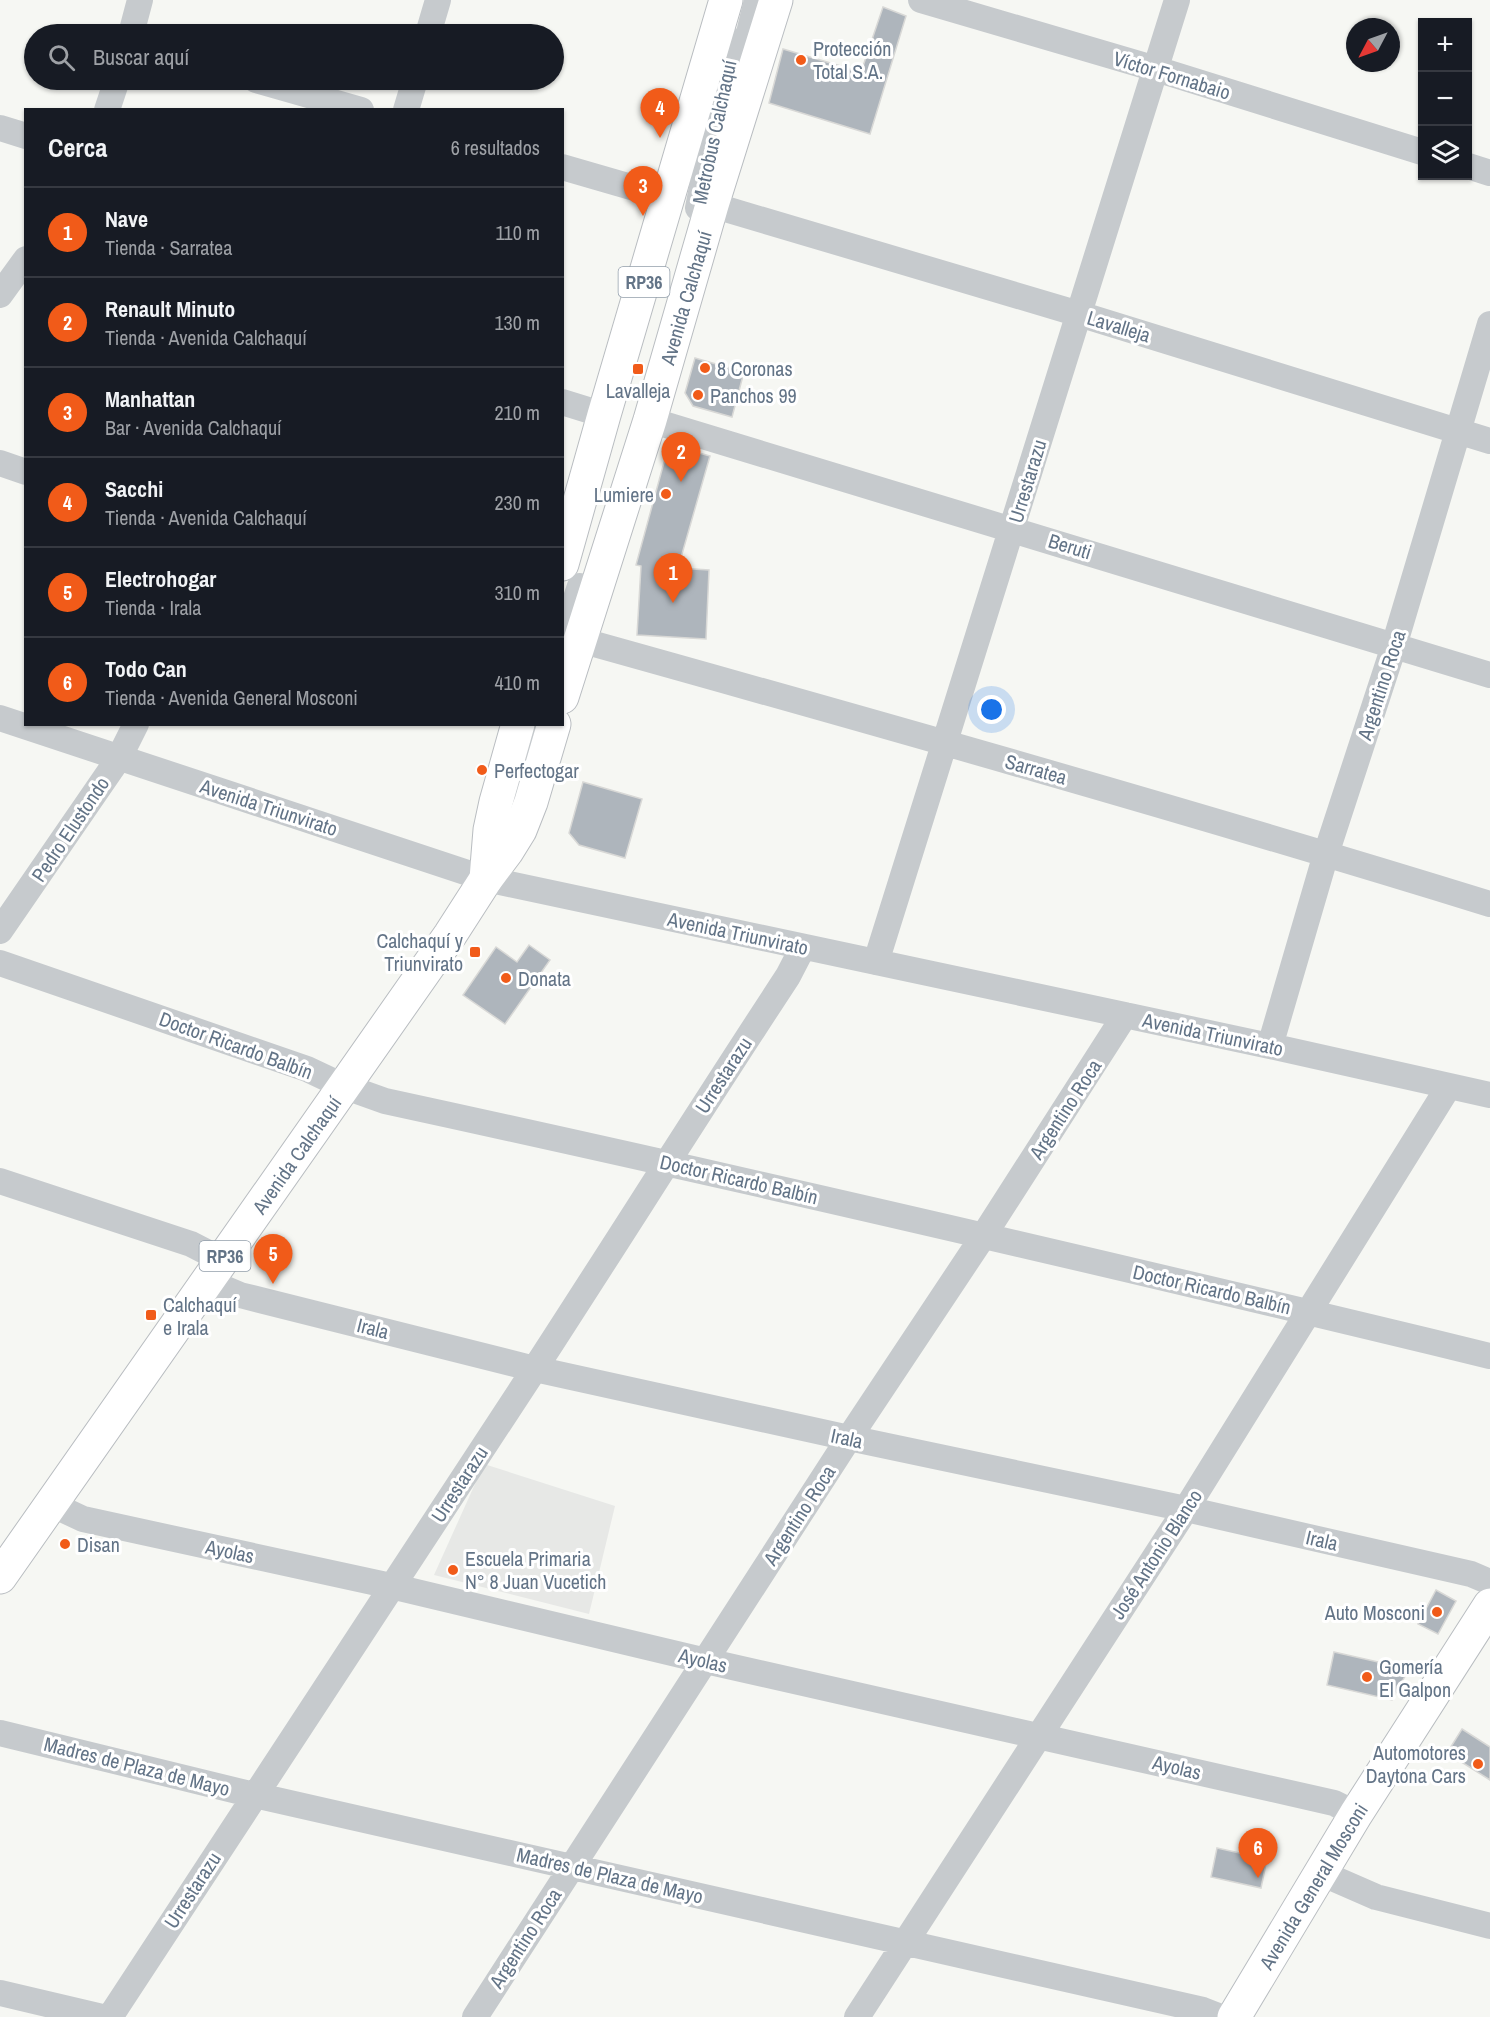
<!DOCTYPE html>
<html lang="es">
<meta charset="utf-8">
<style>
:root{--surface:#171b24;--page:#20242c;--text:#f1f3f6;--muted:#9ea1a6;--line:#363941;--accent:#f15b19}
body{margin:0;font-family:"Archivo Narrow",sans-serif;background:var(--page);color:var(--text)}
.controls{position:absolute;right:18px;top:18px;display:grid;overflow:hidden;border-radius:0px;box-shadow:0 2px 4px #0004}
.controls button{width:54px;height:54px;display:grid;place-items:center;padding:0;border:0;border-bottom:2px solid var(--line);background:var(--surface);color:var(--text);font:30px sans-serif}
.compass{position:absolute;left:1346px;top:18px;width:54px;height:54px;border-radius:50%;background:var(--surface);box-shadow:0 2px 4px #0004;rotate:229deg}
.you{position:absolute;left:992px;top:710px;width:21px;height:21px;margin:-15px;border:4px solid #fff;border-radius:50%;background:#1a73e8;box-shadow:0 0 0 9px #1a73e833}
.badge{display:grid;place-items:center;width:39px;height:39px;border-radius:50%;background:var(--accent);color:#fff;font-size:20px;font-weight:700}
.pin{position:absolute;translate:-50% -50px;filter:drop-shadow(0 2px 3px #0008)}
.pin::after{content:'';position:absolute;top:32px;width:21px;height:18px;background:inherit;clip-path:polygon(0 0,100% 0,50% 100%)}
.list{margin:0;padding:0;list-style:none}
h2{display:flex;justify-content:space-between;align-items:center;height:78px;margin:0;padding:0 24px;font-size:26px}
h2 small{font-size:20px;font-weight:400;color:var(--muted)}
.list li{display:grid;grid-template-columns:39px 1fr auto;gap:18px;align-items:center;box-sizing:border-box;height:90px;padding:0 24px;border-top:2px solid var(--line)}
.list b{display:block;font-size:22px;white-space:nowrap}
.list p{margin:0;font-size:20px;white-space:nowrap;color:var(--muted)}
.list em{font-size:20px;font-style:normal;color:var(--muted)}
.icon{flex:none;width:33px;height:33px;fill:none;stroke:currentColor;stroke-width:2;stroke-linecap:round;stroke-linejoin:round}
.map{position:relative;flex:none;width:1490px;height:2017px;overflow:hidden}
.search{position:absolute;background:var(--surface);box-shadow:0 2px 4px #0004;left:24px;top:24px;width:540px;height:66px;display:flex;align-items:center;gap:15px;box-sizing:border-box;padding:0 21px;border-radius:33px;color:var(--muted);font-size:22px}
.panel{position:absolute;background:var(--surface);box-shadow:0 2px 4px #0004;left:24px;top:108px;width:540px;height:618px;border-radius:0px}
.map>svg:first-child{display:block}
.built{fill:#e7e8e6}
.building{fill:#aeb5bc;stroke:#d8d8d6;stroke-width:1.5}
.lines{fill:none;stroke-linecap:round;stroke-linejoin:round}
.major-casing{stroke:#b9bdc1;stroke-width:35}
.minor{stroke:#c6cacd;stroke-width:26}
.major{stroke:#fff;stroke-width:33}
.poi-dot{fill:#f15b19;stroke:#fff;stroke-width:2}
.labels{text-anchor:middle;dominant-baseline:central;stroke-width:6;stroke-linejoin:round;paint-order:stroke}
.shield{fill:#fff;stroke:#929eab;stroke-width:1.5}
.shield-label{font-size:18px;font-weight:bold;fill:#637487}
.poi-label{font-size:20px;fill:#637487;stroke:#fff;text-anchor:start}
.street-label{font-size:20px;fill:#637487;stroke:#fff}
</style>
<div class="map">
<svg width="1490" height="2017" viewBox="0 0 1490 2017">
<rect width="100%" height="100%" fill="#f6f7f3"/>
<path class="built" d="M484 1464 615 1506 589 1614 434 1575Z"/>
<path class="building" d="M883 7 906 16 870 134 769 103 783 49 861 72Z
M695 358 744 372 732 417 693 406 685 393Z
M678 447 710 456 678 568 709 570 706 639 637 635 641 566 636 565 666 455Z
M583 782 642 799 625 858 579 845 569 833Z
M529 945 550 960 505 1024 463 995 496 947 517 962Z
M1436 1590 1456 1601 1438 1634 1418 1624Z
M1334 1652 1409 1669 1392 1700 1327 1685Z
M1462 1729 1490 1747V1780L1447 1753Z
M1217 1848 1267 1859 1261 1888 1211 1877Z"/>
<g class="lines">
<g class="major-casing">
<g id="major">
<path d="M562 564 604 415 726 0"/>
<path id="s1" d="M562 697 650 420 712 205 776 0"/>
<path d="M486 879 490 830 496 802 518 724"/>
<path id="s2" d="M0 1577 450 935 486 879 507 851 520 830 531 802 554 724"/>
<path id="s3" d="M1234 2017 1356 1814 1490 1605"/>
</g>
</g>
<path class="minor" d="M921 0 1156 69 1422 152
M131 34 140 0
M428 34 438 0
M741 66 757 0
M256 80 361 110
M107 110 117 80
M406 110 415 80
M0 128 26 136
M1468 166 1490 173
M562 167 669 198
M716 187 712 205 1079 314 1490 441
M698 208 722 83 733 41
M0 295 26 259
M562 402 604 415
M650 420 1490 675
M0 463 26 472
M580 640C884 725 1188 811 1490 904
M562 641 580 586
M0 718 486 879 1270 1046 1490 1095
M514 793 537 724
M0 931 119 758 136 724
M876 962 1177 0
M0 963 307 1069 343 1086 385 1101C754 1181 1122 1267 1490 1356
M1270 1046 1326 854 1394 646 1490 324
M0 1181 191 1244 222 1260
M207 1281 240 1295 535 1369 849 1438 1186 1509 1471 1574 1490 1582
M51 1504 83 1519 391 1586 706 1661 1334 1803 1356 1814
M0 1733 254 1795 1203 2010 1221 2017
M1321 1873 1376 1897 1490 1926
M0 1993 102 2017
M110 2017C250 1800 394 1586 534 1370 619 1239 702 1107 788 976L803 947
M475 2017 849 1438 984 1235 1125 1015
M857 2017 1186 1509 1449 1086"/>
<use href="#major" class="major"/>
</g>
<g class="poi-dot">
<circle cx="801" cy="60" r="6"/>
<circle cx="705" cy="368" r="6"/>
<rect x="632" y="363" width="12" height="12" rx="3"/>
<circle cx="698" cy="395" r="6"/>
<circle cx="666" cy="494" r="6"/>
<circle cx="482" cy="770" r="6"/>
<rect x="469" y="946" width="12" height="12" rx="3"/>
<circle cx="506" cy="978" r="6"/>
<rect x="145" y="1309" width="12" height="12" rx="3"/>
<circle cx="65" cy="1544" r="6"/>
<circle cx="453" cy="1570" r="6"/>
<circle cx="1437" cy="1612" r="6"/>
<circle cx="1367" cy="1677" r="6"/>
<circle cx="1478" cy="1764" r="6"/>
</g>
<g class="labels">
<g class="shield">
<rect x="618.5" y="267" width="51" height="30" rx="4.5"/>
<rect x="199.5" y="1241" width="51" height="30" rx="4.5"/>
</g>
<g class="shield-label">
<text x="644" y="282">RP36</text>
<text x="225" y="1256">RP36</text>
</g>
<g class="poi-label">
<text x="813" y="48">Protección<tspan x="813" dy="23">Total S.A.</tspan></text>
<text x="717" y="368">8 Coronas</text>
<text x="638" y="390" text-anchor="middle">Lavalleja</text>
<text x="710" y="395">Panchos 99</text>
<text x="654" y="494" text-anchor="end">Lumiere</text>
<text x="494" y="770">Perfectogar</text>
<text x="463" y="940" text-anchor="end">Calchaquí y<tspan x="463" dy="23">Triunvirato</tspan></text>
<text x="518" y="978">Donata</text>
<text x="163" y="1304">Calchaquí<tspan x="163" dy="23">e Irala</tspan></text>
<text x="77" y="1544">Disan</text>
<text x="465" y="1558">Escuela Primaria<tspan x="465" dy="23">N° 8 Juan Vucetich</tspan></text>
<text x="1425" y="1612" text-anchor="end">Auto Mosconi</text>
<text x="1379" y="1666">Gomería<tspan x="1379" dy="23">El Galpon</tspan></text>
<text x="1466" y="1752" text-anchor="end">Automotores<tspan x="1466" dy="23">Daytona Cars</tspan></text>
</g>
<g class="street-label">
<text transform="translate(1172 75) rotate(17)">Víctor Fornabaio</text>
<text transform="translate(714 132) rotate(-78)">Metrobus Calchaquí</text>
<text stroke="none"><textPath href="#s1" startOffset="418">Avenida Calchaquí</textPath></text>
<text transform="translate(1119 326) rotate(17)">Lavalleja</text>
<text transform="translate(1027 481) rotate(-73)">Urrestarazu</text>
<text transform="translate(1070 546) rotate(17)">Beruti</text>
<text transform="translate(1381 685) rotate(-72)">Argentino Roca</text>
<text transform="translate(1036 769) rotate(16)">Sarratea</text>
<text transform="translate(269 807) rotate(18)">Avenida Triunvirato</text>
<text transform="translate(70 829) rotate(-56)">Pedro Elustondo</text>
<text transform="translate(738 933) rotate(12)">Avenida Triunvirato</text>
<text transform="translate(1213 1034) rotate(12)">Avenida Triunvirato</text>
<text transform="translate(236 1045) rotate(20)">Doctor Ricardo Balbín</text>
<text transform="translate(723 1075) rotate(-57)">Urrestarazu</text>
<text transform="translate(1065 1109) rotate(-57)">Argentino Roca</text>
<text stroke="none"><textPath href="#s2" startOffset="516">Avenida Calchaquí</textPath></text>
<text transform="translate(739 1179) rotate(13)">Doctor Ricardo Balbín</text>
<text transform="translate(1212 1289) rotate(13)">Doctor Ricardo Balbín</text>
<text transform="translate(373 1328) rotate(14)">Irala</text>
<text transform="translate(847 1438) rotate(12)">Irala</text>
<text transform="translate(459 1484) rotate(-57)">Urrestarazu</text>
<text transform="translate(799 1515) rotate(-57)">Argentino Roca</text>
<text transform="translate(1322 1540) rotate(13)">Irala</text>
<text transform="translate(230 1551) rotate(12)">Ayolas</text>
<text transform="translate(1156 1554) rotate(-57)">José Antonio Blanco</text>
<text transform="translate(703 1660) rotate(13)">Ayolas</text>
<text transform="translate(137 1766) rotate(14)">Madres de Plaza de Mayo</text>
<text transform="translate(1177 1767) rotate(13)">Ayolas</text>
<text transform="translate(610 1875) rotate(13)">Madres de Plaza de Mayo</text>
<text stroke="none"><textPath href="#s3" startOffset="153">Avenida General Mosconi</textPath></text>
<text transform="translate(192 1890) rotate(-57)">Urrestarazu</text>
<text transform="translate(525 1938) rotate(-57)">Argentino Roca</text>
</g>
</g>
</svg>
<div class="controls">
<button>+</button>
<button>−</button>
<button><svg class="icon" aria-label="layers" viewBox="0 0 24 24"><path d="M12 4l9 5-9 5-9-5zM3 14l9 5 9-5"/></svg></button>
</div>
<svg class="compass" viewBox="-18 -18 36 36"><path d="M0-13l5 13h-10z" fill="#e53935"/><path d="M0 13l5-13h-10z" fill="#9ea1a6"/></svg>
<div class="you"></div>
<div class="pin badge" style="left:673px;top:603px">1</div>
<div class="pin badge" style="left:681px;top:482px">2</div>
<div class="pin badge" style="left:643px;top:216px">3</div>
<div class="pin badge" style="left:660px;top:138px">4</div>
<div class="pin badge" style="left:273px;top:1284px">5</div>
<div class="pin badge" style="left:1258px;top:1878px">6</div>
<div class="search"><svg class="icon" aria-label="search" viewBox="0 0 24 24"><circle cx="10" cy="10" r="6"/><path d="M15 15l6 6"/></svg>Buscar aquí</div>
<section class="panel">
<h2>Cerca<small>6 resultados</small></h2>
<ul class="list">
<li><span class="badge">1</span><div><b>Nave</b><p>Tienda · Sarratea</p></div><em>110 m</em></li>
<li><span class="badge">2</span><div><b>Renault Minuto</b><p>Tienda · Avenida Calchaquí</p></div><em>130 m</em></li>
<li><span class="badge">3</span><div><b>Manhattan</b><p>Bar · Avenida Calchaquí</p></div><em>210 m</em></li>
<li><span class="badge">4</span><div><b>Sacchi</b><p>Tienda · Avenida Calchaquí</p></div><em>230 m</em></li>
<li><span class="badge">5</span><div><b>Electrohogar</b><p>Tienda · Irala</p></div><em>310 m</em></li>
<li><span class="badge">6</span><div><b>Todo Can</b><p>Tienda · Avenida General Mosconi</p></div><em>410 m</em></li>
</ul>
</section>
</div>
